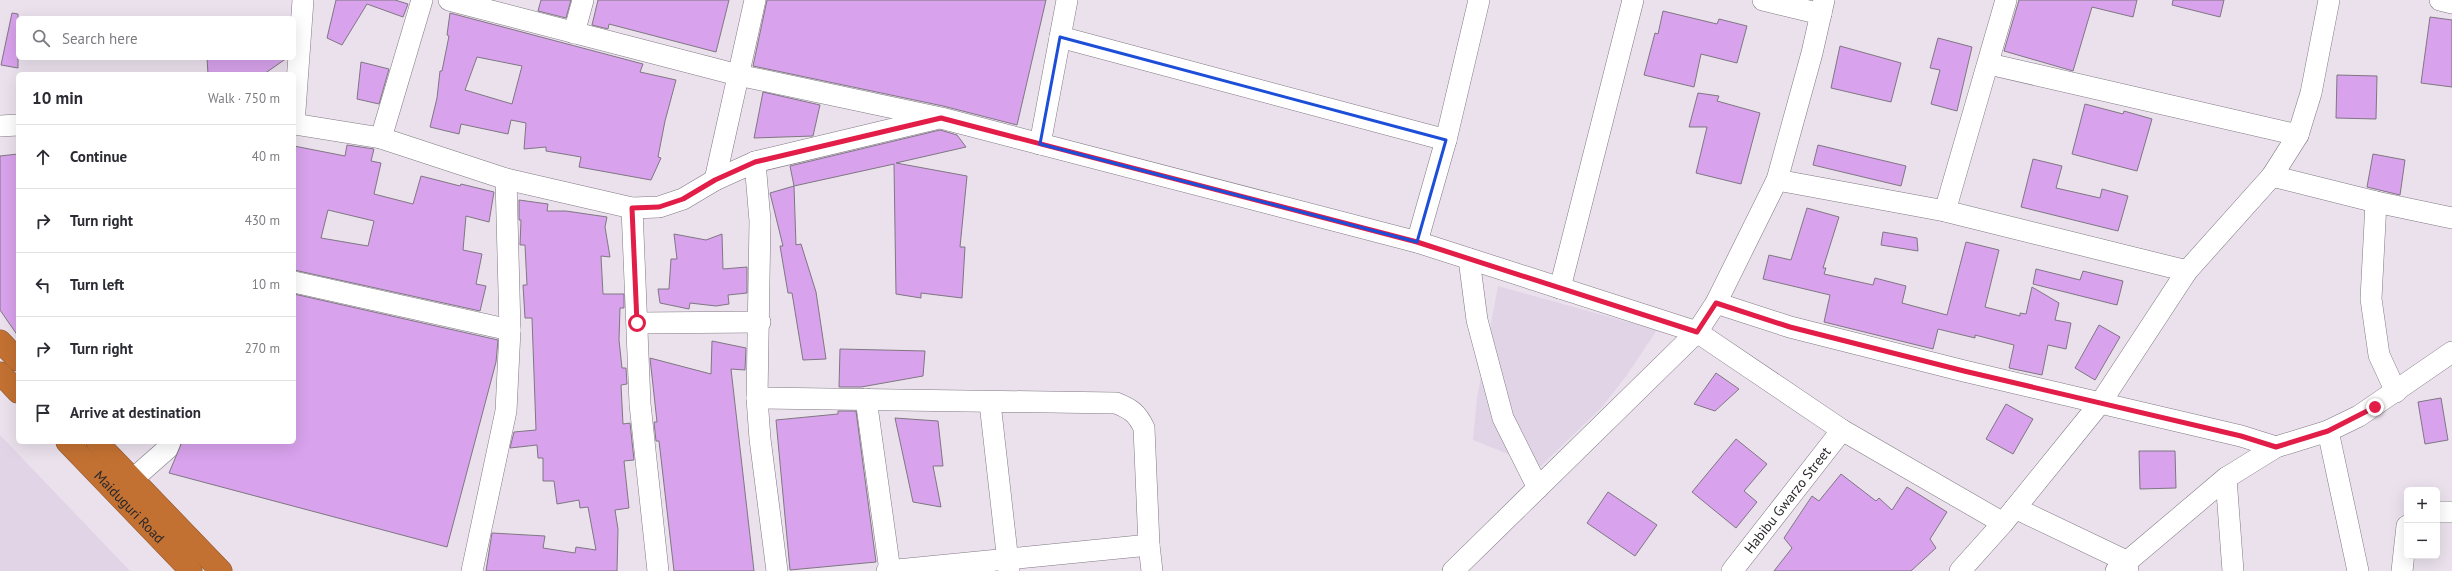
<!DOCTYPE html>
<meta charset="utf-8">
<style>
:root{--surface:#fff;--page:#f7f7f7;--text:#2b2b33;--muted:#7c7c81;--line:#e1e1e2}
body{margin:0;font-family:"PT Sans",sans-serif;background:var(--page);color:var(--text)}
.controls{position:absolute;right:12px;bottom:12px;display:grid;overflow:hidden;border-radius:6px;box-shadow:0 4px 16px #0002}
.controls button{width:36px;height:36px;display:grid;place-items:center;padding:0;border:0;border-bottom:1px solid var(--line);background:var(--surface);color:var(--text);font:20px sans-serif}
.stop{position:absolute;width:12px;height:12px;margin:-9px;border:3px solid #e11d48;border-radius:50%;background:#fff}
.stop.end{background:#e11d48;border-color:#fff;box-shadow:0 1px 4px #0008}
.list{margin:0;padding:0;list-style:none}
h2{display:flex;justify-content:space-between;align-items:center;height:52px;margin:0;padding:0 16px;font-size:17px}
h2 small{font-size:13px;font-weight:400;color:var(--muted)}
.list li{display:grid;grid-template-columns:26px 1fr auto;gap:12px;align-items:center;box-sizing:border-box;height:64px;padding:0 16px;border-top:1px solid var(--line)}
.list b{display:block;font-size:15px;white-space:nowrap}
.list em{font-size:13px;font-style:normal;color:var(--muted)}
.icon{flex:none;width:22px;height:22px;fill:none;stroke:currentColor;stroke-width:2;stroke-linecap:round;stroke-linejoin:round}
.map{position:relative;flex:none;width:2452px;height:571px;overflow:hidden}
.search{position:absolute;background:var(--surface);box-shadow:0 4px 16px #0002;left:16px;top:16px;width:280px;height:44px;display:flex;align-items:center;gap:10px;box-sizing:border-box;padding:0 14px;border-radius:6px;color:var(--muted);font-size:15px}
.panel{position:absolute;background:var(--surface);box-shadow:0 4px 16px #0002;left:16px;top:72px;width:280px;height:372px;border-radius:6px}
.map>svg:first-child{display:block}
.built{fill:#e1d4e6}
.building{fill:#d8a2ec;stroke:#7f7782;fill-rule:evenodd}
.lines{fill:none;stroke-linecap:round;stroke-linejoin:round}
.minor-casing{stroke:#807883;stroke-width:22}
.highway-casing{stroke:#8d5730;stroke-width:23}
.minor{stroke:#fff;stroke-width:21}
.highway{stroke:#c37132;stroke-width:22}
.route{stroke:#e11d48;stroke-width:5}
.marked{fill:none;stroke:#1d4ed8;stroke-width:3;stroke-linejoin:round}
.labels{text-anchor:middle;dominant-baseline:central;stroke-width:3;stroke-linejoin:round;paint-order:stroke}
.street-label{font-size:14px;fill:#2a272b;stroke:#f7eefb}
</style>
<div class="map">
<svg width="2452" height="571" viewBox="0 0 2452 571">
<rect width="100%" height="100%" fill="#eae1ed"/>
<path class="built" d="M1498 286 1657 330 1627 375 1602 407 1540 467 1473 440 1477 398Z
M0 435 130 571H0Z"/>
<path class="building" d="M336 0H395L408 4 403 17 367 4 342 45 327 38Z
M541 0H571L566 18 538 11Z
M598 0H729L716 52 609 24 608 29 592 25Z
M767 0H1046L1017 125 943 106 753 66Z
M2019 0H2137L2133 17 2092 7 2073 71 2004 51Z
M2173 0H2224L2220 17 2172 5Z
M1663 11 1717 24 1719 19 1747 26 1737 63 1701 54 1694 87 1644 75 1655 33 1658 34Z
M12 13 18 14V68L1 65Z
M450 13 643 64 640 72 676 80 665 121 658 157 661 158 651 180 579 167 581 157 546 151V147L524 149 526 123 511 120 508 134 461 124 459 134 430 127 437 98 440 71H442L449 36 447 35ZM477 57 522 66 512 104 465 90Z
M2430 17 2452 20V87L2421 83Z
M1938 38 1972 47 1957 111 1931 104 1940 70 1930 68Z
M1840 46 1901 63 1891 102 1831 88Z
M207 58H287L264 74H208Z
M361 62 389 69 379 104 357 99Z
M2337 75 2377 76 2376 119 2336 118Z
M763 92 820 105 813 136 754 138Z
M1698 93 1719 96 1717 101 1760 113 1741 184 1696 173 1707 127H1689Z
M2085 104 2123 114 2124 111 2152 119 2137 171 2072 154Z
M940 130 957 135 966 147 896 163 967 176 960 247H965L962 298 921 293V298L896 294 894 164 794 186 790 166Z
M347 145 374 149 371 161 381 163 374 194 413 204 421 176 460 186 461 184 494 192 489 222 466 216 463 250 482 254 476 284 486 286 480 311 294 270V146L345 156ZM328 210 374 221 368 246 321 238Z
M1818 145 1906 166 1901 186 1813 165Z
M18 154V336L0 310V156Z
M2373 154 2405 160 2400 195 2367 187Z
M2033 159 2062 166 2056 188 2100 198 2102 189 2128 196 2118 231 2021 207Z
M794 186 796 245 801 244 816 292 826 359 803 360 792 293H788L780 246H783L770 193Z
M519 200 548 204 547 211H566L607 217 605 227 610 257 601 256 603 294H624V308H620L619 340 622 368H626L627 384 621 385 623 424 630 423 634 460 624 461 629 508 615 510 618 529 617 571H486L492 533 545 536 543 548 575 553 576 547 596 550 588 507 580 508 579 500 557 504 554 481H543V458H538L537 445 510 448 514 432 536 430 532 318H525L523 285H527L525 245H520L521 220H519Z
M1807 208 1839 217 1823 268H1826L1824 274 1873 285 1875 278 1906 286 1902 303 1947 315 1966 242 1999 250 1985 307 2020 316V313L2026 314 2032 287 2059 303 2055 320 2071 323 2066 349 2048 345 2042 375 2009 368 2014 345 1975 335V338L1938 329 1933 349 1824 322 1830 295 1763 279 1769 255 1791 260Z
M1883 232 1917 238 1918 251 1881 245Z
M674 234 706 240 722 234 723 269 747 267V293L728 295 729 304 716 306 690 303 689 309 660 303 658 289H669L671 259H677Z
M2036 269 2080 280 2083 271 2123 281 2117 305 2033 284Z
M294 294 498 340 496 362 447 547 169 473 182 442H294Z
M2099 325 2120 337 2095 380 2075 368Z
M712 341 746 348 745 370 731 369 754 571H674L659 441H656L654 422H657L650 358 711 374Z
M840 349 925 351 923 376 861 387H839Z
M1716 373 1739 389 1715 411 1694 404Z
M2441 398 2448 440 2425 444 2418 402Z
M2006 404 2033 419 2013 454 1986 439Z
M838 411H856L876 562 790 570 776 420 838 414Z
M895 418 938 421 943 466H933L941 507 913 502Z
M1736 439 1767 464 1744 491 1757 502 1736 528 1692 492Z
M2139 451H2175L2176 488 2140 489Z
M1841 474 1876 501 1879 498 1892 510 1907 487 1947 512 1930 539 1936 548 1911 571H1774L1792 548 1784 538 1812 496 1819 501Z
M1608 492 1657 525 1635 556 1587 523Z"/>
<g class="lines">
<g class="minor-casing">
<g id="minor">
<path d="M449 0 738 75 941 118 1417 242 1697 332 1842 430 2003 523"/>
<path d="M1763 0 1821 14"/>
<path d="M2440 0 2452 3"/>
<path d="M574 33 583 0"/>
<path d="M1060 37 1446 140"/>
<path d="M1989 64 2298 135"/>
<path d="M294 124 381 138 506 179 632 208 659 207 683 199 715 180 755 162 935 119"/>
<path d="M294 124 303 0"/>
<path d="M0 126 18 125"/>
<path d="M381 138 422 0"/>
<path d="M1040 144 1067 0"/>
<path d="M755 162 760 221 757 398 760 439 777 571"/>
<path d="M2272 176 2376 202 2452 218"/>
<path d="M715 180 755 0"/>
<path d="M1777 180 1945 211 2187 271"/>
<path d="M2376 202 2371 299 2379 355 2396 392"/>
<path d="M632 208 640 404 658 571"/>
<path d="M1945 211 2006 0"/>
<path d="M1417 242 1446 140 1479 0"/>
<path d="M1469 259 1477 320 1503 418 1538 488"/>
<path d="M294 282 510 330"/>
<path d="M1560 288 1633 0"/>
<path d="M1716 303 1790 327 1964 371 2241 436 2276 447"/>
<path d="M637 323 760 322"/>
<path d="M757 398 1116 403C1131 409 1137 413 1144 428L1149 545 1152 571"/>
<path d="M866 399 890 571"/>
<path d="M990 403 1009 571"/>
<path d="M2328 431 2358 571"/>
<path d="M2226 478 2233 571"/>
<path d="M133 479 167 449 170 442"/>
<path d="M2015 508 2126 561 2128 571"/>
<path d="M2437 512H2452"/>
<path d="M472 571 506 411 510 330 506 179"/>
<path d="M887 571 1149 545"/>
<path d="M1453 571 1697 332 1716 303 1777 180 1812 53 1824 0"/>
<path id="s1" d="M1732 571 1842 430"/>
<path d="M1960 571 2003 523 2101 402 2187 271 2272 176 2298 135 2311 93 2329 0"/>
<path d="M2116 571 2226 478 2276 447 2328 431 2359 416 2452 352"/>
<path d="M2402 571 2407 526"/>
</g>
</g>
<g class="highway-casing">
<g id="highway">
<path d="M0 341 18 360"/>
<path d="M0 373 18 392"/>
<path id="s2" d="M67 442 191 571"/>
<path d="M97 442 221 571"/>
</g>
</g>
<use href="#minor" class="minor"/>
<use href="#highway" class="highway"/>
</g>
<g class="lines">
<path class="route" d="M637 323 632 208 659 207 683 199 715 180 755 162 941 118 1417 242 1697 332 1716 303 1790 327 1964 371 2241 436 2276 447 2328 431 2375 407"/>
</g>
<path class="marked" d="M1060 37 1446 140 1417 242 1040 144Z"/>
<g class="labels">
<g class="street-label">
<text stroke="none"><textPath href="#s1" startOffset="90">Habibu Gwarzo Street</textPath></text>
<text stroke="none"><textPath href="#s2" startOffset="90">Maiduguri Road</textPath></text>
</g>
</g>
</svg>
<div class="controls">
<button>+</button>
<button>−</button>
</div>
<div class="stop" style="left:637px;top:323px"></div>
<div class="stop end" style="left:2375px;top:407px"></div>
<div class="search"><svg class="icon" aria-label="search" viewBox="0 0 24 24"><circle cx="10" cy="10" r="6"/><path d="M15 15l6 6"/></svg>Search here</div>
<section class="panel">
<h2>10 min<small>Walk · 750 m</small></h2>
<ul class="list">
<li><svg class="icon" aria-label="ahead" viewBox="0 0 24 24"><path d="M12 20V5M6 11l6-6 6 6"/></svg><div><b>Continue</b></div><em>40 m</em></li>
<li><svg class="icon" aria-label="right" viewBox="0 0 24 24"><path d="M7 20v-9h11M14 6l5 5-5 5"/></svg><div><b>Turn right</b></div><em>430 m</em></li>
<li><svg class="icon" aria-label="left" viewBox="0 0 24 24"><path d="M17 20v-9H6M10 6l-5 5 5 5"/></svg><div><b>Turn left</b></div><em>10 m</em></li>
<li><svg class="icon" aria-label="right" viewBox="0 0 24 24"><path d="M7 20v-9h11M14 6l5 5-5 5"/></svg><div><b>Turn right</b></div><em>270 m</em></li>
<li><svg class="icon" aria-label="arrive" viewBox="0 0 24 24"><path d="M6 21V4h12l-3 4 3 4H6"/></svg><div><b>Arrive at destination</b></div></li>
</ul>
</section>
</div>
